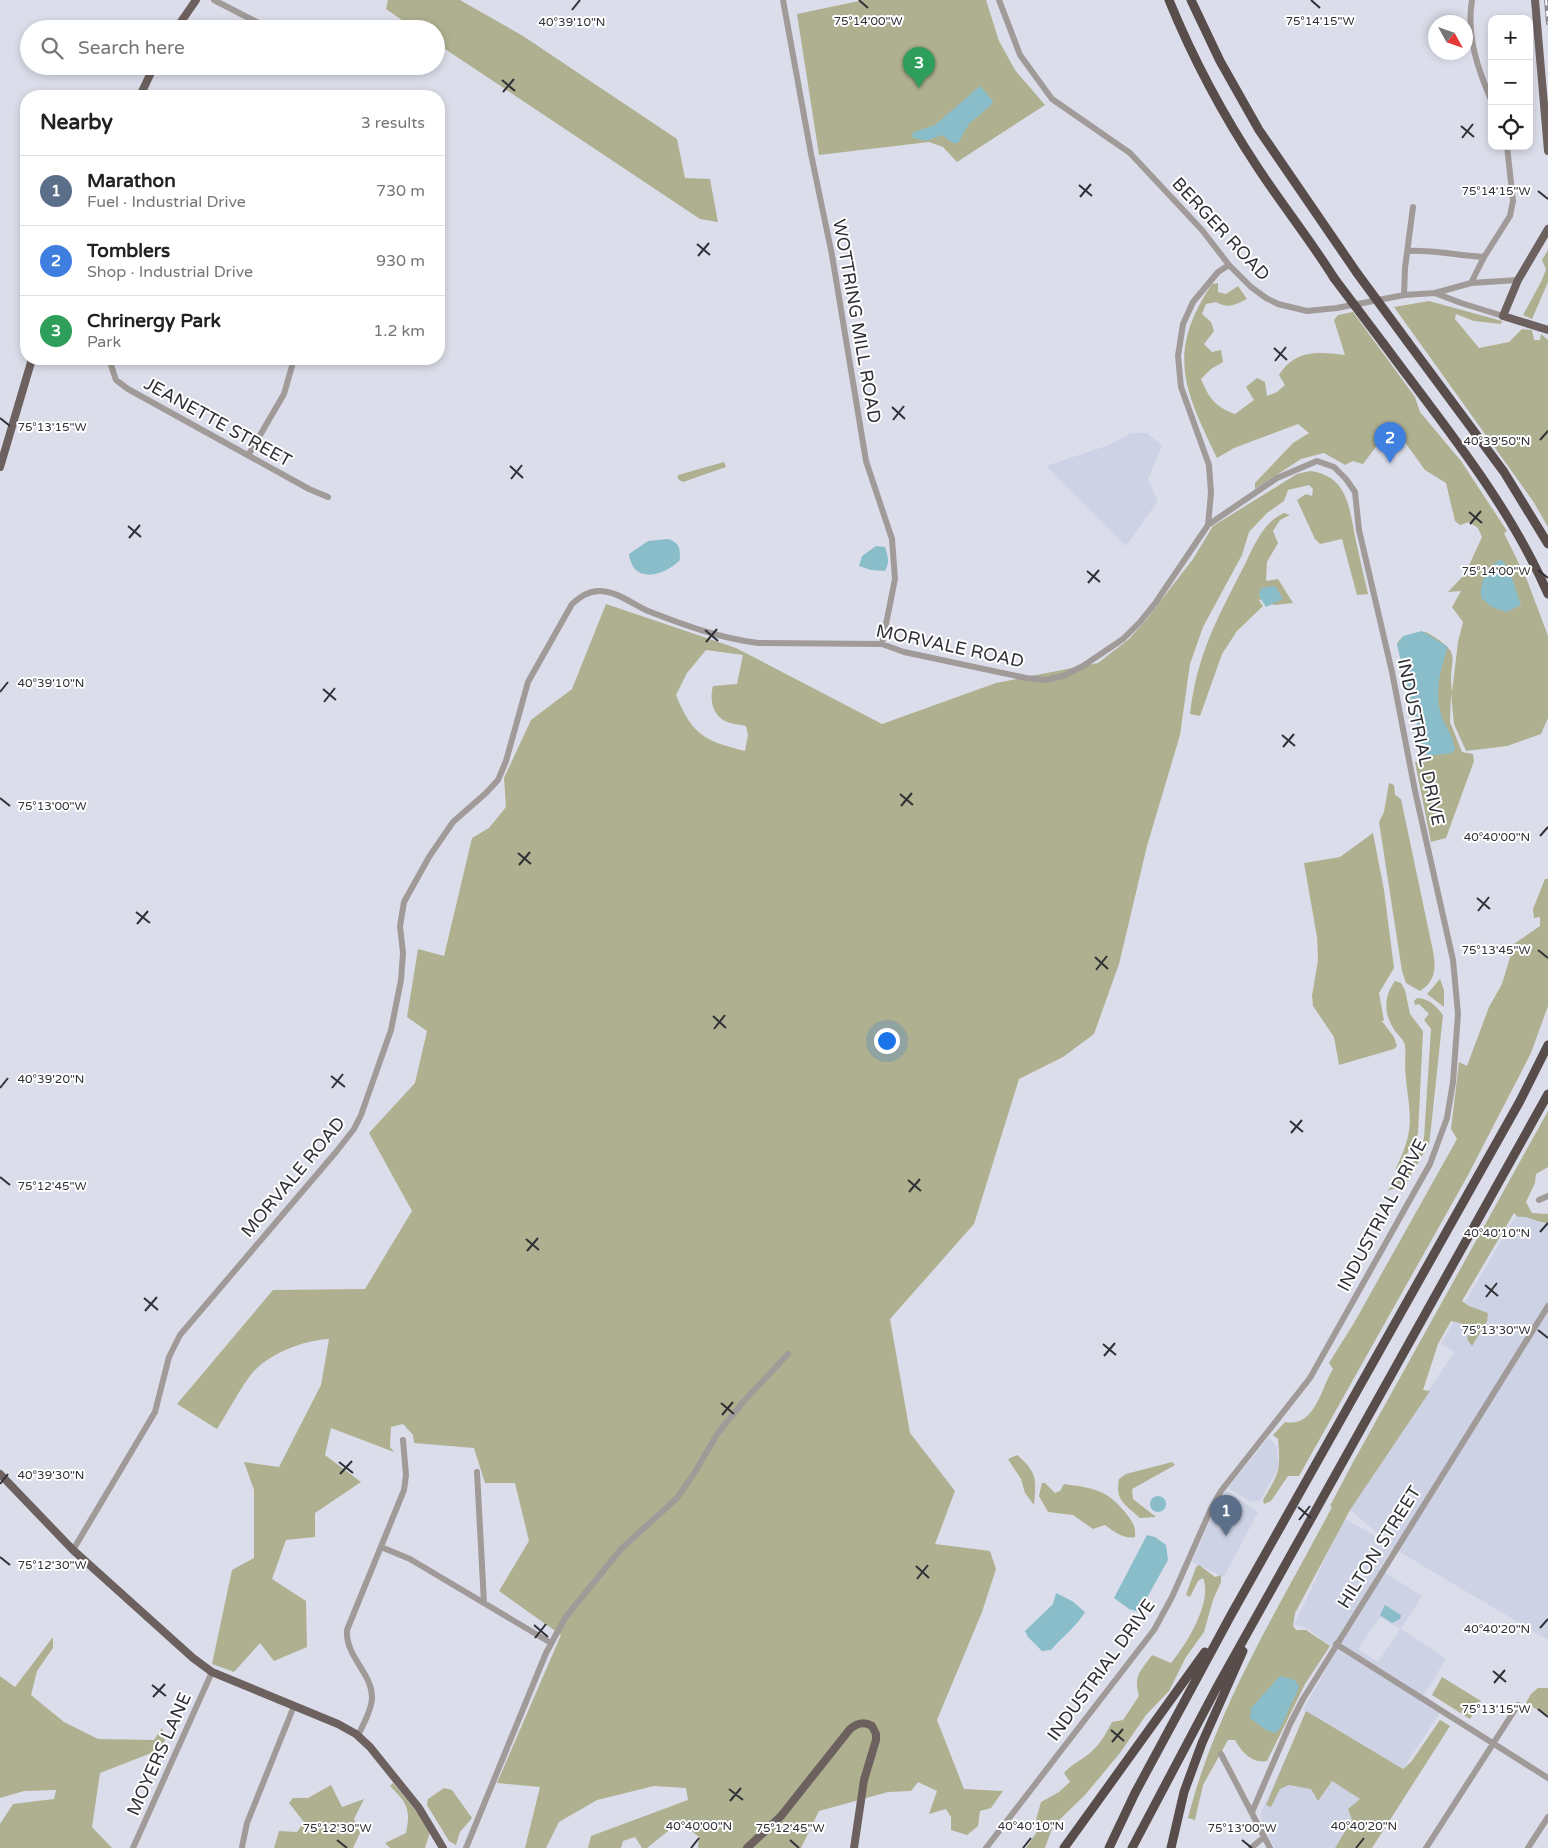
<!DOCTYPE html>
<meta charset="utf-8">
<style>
:root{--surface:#fff;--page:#f2f2f2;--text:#222;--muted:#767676;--line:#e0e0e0;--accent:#8d6007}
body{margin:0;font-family:"Varela Round",sans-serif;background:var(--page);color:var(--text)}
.controls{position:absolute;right:15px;top:15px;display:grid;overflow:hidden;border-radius:10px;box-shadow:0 2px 8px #0003}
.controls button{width:45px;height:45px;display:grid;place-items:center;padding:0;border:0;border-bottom:1px solid var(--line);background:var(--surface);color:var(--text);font:25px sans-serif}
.compass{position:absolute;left:1428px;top:15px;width:45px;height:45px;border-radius:50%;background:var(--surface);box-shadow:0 2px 8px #0003;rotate:130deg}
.you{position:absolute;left:886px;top:1040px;width:18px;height:18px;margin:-12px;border:4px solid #fff;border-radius:50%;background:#1a73e8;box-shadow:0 0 0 8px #1a73e833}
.badge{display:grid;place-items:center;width:32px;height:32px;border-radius:50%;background:var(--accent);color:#fff;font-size:16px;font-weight:700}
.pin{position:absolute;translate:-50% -41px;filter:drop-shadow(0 1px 2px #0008)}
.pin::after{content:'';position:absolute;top:26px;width:18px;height:15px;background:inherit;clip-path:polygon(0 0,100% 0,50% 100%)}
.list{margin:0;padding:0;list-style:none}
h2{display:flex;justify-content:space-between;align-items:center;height:65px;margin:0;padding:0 20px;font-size:21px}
h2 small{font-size:16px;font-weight:400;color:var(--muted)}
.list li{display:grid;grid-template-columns:32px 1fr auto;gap:15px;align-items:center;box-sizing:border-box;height:70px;padding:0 20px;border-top:1px solid var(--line)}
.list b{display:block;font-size:19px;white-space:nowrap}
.list p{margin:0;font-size:16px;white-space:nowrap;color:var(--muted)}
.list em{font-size:16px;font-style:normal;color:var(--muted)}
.icon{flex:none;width:28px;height:28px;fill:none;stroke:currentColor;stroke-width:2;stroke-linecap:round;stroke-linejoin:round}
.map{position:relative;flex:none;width:1548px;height:1848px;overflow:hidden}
.search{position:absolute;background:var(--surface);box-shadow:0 2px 8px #0003;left:20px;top:20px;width:425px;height:55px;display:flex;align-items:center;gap:12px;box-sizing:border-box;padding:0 18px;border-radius:28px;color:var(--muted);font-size:19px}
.panel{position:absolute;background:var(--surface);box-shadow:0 2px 8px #0003;left:20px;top:90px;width:425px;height:275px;border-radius:20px}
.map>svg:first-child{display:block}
.built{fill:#ced2e5;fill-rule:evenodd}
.green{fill:#aeb08f;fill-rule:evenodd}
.water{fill:#89bdc9}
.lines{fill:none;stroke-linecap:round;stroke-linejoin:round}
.minor{stroke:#a09a99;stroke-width:6}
.major{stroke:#6c615f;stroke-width:8}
.highway{stroke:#594d4b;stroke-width:9}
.rail-casing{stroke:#898b94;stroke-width:4}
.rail{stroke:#fff;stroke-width:2;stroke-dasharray:5.5;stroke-linecap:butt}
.highway-bridge{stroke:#594d4b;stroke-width:9}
.ticks{fill:none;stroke:#303136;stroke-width:2}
.labels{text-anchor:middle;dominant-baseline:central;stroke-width:4;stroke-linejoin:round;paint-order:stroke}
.street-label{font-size:18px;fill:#303136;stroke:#fff}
.ticks-label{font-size:12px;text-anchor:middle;fill:#303136;stroke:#fff;stroke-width:4;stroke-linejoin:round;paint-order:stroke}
</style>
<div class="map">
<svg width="1548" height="1848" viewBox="0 0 1548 1848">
<rect width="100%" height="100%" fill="#dbdeea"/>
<path class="built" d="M1131 433H1147L1162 446 1148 479 1158 501 1126 546 1046 466 1109 445Z
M1521 1207 1543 1223H1548V1640L1393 1548 1379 1569 1422 1596 1401 1629 1445 1658V1661L1424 1695 1443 1708 1403 1769 1303 1710 1337 1650 1306 1628 1294 1625 1344 1518 1391 1545 1350 1510 1454 1352 1441 1343ZM1380 1617 1400 1629 1378 1662 1358 1649Z
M1269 1437 1277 1447 1279 1467 1260 1501 1251 1502 1228 1488Z
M1226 1490 1258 1512 1224 1577 1192 1562 1216 1507Z
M1285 1759 1320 1773 1363 1801 1335 1848H1275L1262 1823 1261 1812Z"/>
<path class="green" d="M388 0H460L523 36 677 139 685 178 710 179 718 222 700 219 436 43V29H415L386 9Z
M864 0H986L999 41 1015 70 1045 105 957 162 943 147 929 142 819 155 797 14Z
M1548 250V282L1532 319 1523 315 1542 280 1546 269 1542 260Z
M1218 283V292L1226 294 1238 286 1247 299C1235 305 1228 309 1216 302L1206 304 1202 314 1211 322 1214 331 1204 344 1212 352 1221 350 1223 362 1211 369 1201 379C1209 398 1215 407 1235 414L1254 400 1246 387 1257 378 1265 382 1267 396 1277 392 1285 385 1279 375C1296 349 1318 352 1345 355L1334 320 1338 315 1353 312 1415 397 1420 412 1461 461 1507 531 1504 533 1527 580 1548 636V718L1541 734 1507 746 1466 751 1454 724 1451 693 1450 722 1462 752 1473 754 1474 761 1446 838 1431 842 1415 762 1423 761 1414 707 1397 644 1400 639 1426 632C1467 656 1447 655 1452 692L1458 642 1463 622 1452 607 1461 591 1448 592 1465 574 1482 537 1478 528 1469 522 1460 525 1455 521 1446 483 1425 470 1396 430 1378 444 1363 464 1353 461 1345 465 1324 453 1301 459 1255 489V483L1293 443 1309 433 1298 424 1234 448 1217 458C1184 389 1166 353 1212 284ZM1509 565 1513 586 1521 605 1506 612Z
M1429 301 1502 321 1501 324 1474 321 1456 314 1455 319 1479 348 1509 342 1522 329 1532 330 1534 340H1540L1541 334 1548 340V527L1533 501 1394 307Z
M724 462 726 467 683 482 678 479V475Z
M1310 471C1349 476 1349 509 1356 541 1360 559 1364 577 1368 594L1357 595 1342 539 1320 544 1315 539 1297 500 1306 494 1312 496 1313 489 1309 485 1288 490 1284 501 1267 513 1249 532 1242 555 1203 627 1190 664 1180 735 1147 846 1119 964 1094 1034 1063 1057 1019 1079 974 1224 890 1319 910 1433 955 1491 935 1544 990 1551 996 1569 982 1612 937 1720 964 1789 1003 1791 991 1808 980 1811 978 1826 967 1835 951 1830V1817L946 1809 929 1814 937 1791 918 1782 911 1791 888 1792 819 1811 801 1848H698L699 1837 688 1828 673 1827 647 1848H642L635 1837 623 1841 621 1848H588L591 1836 688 1800 686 1788 654 1786 597 1800 559 1822 546 1848H525L540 1787 497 1783 561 1635 499 1591 529 1541 515 1483H485L474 1448 414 1443 413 1435 403 1424 391 1427 390 1447 394 1452 331 1428 325 1455 361 1482 315 1513V1537L286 1540 272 1579 306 1601 307 1647 274 1661 260 1643 234 1672 212 1664 232 1570 254 1558V1490L244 1462 279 1467 321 1385 329 1339C305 1340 273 1352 255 1370 244 1381 227 1414 217 1429L177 1404 273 1290 365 1289 412 1211 369 1133 415 1083 427 1031 407 1017 418 949 444 956 472 838 489 828 506 807 504 778 531 720 572 689 606 604 736 648 882 724 996 683 1098 663 1129 639 1145 621 1193 559 1213 526 1297 474ZM706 650 743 655 737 684 713 686C709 700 713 719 730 723 736 725 740 724 746 726L748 735 745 751C705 741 692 735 676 695L687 673Z
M1284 513 1290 515 1280 520 1273 531 1278 543 1267 562 1266 581 1278 579 1293 603 1274 605 1258 599 1263 606 1237 631 1222 654 1200 716 1190 714C1197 655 1216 621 1242 570 1253 549 1261 523 1284 513Z
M1389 783 1394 785 1395 795 1401 799 1433 951C1436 968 1436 981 1420 991L1406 983 1402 971 1379 822 1384 812Z
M1373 833 1384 890 1394 968 1379 993 1384 1021 1381 1020 1394 1037 1397 1046 1394 1049 1339 1065 1334 1037 1313 1006 1312 996 1318 960 1317 937 1304 863 1340 857Z
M1545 879H1548V1006L1531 1053 1467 1177 1299 1476H1288L1271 1501 1264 1504 1263 1500C1279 1473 1281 1471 1278 1439L1273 1435 1285 1422C1315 1428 1321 1388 1333 1369L1329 1363 1354 1323 1457 1139 1451 1129 1459 1062 1467 1066 1489 1007 1502 984 1514 944 1540 926V917L1534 918 1533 909Z
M1440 979 1444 990V1007L1427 994Z
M1395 981 1401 983 1405 990 1410 1014 1423 1031 1418 1134 1400 1166 1402 1170 1397 1173 1396 1168C1418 1124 1408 1112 1405 1067 1405 1060 1406 1054 1405 1047 1405 1041 1399 1036 1395 1031 1384 1015 1383 997 1395 981Z
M1417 998C1430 999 1435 1005 1443 1015L1431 1128 1429 1144 1405 1185 1387 1191 1405 1174 1418 1155 1424 1138 1431 1029 1424 1020 1429 1014 1419 1004 1415 1005 1414 1001Z
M1548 1111V1167L1536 1174 1535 1183 1526 1202 1532 1213 1548 1214V1223C1537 1223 1528 1215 1518 1217L1514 1213 1462 1301 1469 1306 1488 1313 1487 1321 1472 1346 1467 1339 1469 1331 1460 1323 1451 1321 1438 1344 1423 1390 1430 1391 1350 1510 1295 1613 1293 1626 1296 1630H1306L1330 1646 1305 1684 1267 1761C1252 1764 1241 1751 1235 1740H1228L1203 1785 1195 1820 1188 1818C1216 1707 1279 1608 1332 1507L1330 1506 1351 1466Z
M1017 1455C1038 1473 1036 1479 1034 1505L1025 1493 1021 1479 1008 1459Z
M1172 1462 1175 1465 1132 1489 1133 1499 1156 1517 1140 1518C1125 1504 1115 1501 1119 1479L1126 1474Z
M1042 1483H1045L1055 1493 1060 1491 1064 1484C1092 1488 1106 1489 1125 1512 1132 1521 1136 1526 1135 1537 1125 1540 1113 1531 1105 1525L1093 1529 1073 1515 1048 1512 1039 1496Z
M1199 1565 1215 1577 1221 1575V1582L1213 1600 1204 1632 1186 1657 1169 1691 1146 1715 1120 1753 1085 1795 1053 1826 1045 1848H1026L1038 1830 1036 1820 1041 1802 1059 1792 1070 1782 1064 1773C1071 1765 1078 1762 1086 1756 1098 1748 1106 1734 1112 1722L1123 1720 1139 1696C1133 1675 1141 1671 1152 1655L1171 1663C1186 1645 1213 1602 1203 1578L1198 1581 1190 1597 1186 1595 1196 1567Z
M53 1637V1648L37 1671 31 1695 64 1722 98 1739 154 1740 162 1728 165 1740 159 1750 100 1773 92 1827 112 1848H0V1824L13 1804 54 1799 56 1790 24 1791 0 1798V1676L15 1687Z
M1442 1677 1481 1701 1470 1719 1432 1695Z
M1538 1688H1548V1716L1526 1703 1531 1694Z
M1306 1711 1403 1769 1411 1762 1440 1720 1450 1726 1372 1848H1335L1352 1820 1348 1809 1360 1799 1332 1781 1318 1801 1311 1789 1289 1785 1280 1789 1271 1807 1266 1805Z
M393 1783 422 1818 430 1832 425 1848H390L385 1843 406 1833C411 1809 407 1803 390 1786Z
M331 1785 342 1807 364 1799 354 1819 360 1833 353 1848H274L279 1831 297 1832 304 1822 289 1803 293 1798H308Z
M444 1788 452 1790 472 1818 460 1832 456 1845 449 1841 427 1805 428 1799Z"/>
<path class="water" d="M980 86 993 101 992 104 969 124 958 143H953L942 135 926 141 913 138 912 133 935 125Z
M668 539C680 543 680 548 680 560 664 576 633 585 629 554L648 541Z
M876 546 885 547C888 556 890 562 885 571L871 570 859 566 862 556Z
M1500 559C1512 568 1515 590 1521 605L1506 612 1492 607 1481 598C1479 581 1488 569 1500 559Z
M1275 586 1283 599 1266 607 1259 596 1261 588Z
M1422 631 1448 647C1440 669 1433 697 1443 720 1448 730 1453 737 1455 749L1452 753 1428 756 1424 753 1397 645 1403 636Z
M1150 1504a8 8 0 1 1 16 0a8 8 0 1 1-16 0Z
M1147 1535 1155 1537 1166 1545 1168 1560 1139 1612 1129 1609 1114 1598Z
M1056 1593 1072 1601 1085 1612C1078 1625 1061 1638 1051 1650L1042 1651 1028 1637 1025 1631 1053 1604Z
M1385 1605 1401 1615 1400 1619 1392 1623 1380 1615Z
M1280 1676 1295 1680 1299 1687 1280 1729 1275 1733 1266 1730 1250 1718 1251 1708Z"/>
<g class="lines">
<path class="minor" d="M214 0 270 29
M783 0 811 154 832 255 866 461 892 539 895 579 882 644
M999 0 1020 55 1052 99 1130 153 1202 230 1229 265 1251 287 1266 298 1278 304 1307 311 1337 308 1404 295 1435 293 1461 303 1503 316
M1472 0C1466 36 1478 70 1492 102
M1408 251C1427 249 1462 256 1484 257
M1471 283 1484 257 1510 216 1513 201 1507 146
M1435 293 1471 283 1518 280
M1404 295 1405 268 1413 207
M109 359 116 380 128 389 309 489 328 497
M249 454 284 394 294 359
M1539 1200 1548 1196
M477 1472 484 1603
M381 1547 410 1559 551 1643
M73 1550 155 1412 169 1357 180 1335 336 1152 354 1129 361 1115 391 1030 401 980 403 953 400 926 404 902 429 857 453 822 486 793 498 780 506 761 528 682 572 604C580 597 588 591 599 591 617 591 632 604 648 611 684 625 719 638 758 643L882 644 904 652 1026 678 1046 680 1063 676 1083 666 1123 639 1140 622 1156 602 1208 525 1211 493 1209 465 1181 387 1178 356 1183 324 1193 302 1218 272 1229 265
M1336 1644 1548 1778
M358 1736C363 1724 371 1712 372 1699 373 1673 345 1657 347 1630L404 1490 406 1475 403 1440
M1221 1754 1270 1848
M1252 1812 1290 1724 1303 1699 1548 1306
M242 1847 247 1823 294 1706
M133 1848 212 1672
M466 1848 546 1653 565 1618 621 1549 677 1498 693 1475 718 1433 744 1401 788 1354
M986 1848 1154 1630 1172 1597 1211 1509 1221 1491 1310 1378 1430 1164 1447 1118 1453 1082 1458 1014 1453 960 1415 791 1392 672 1359 530 1355 492 1346 479 1334 467 1317 461 1277 478 1208 525
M1251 1848 1264 1837
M1426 1848 1518 1705
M1528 1848 1548 1817"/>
<path class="major" d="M1535 0 1548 151
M176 29 196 0
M140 96 154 66
M1548 229 1518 280 1503 316 1548 330
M0 467 32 359
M0 1474 73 1550 193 1658 212 1672 338 1724 356 1734 370 1747 419 1808 443 1848
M747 1848 781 1816 850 1729C857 1723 864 1721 872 1726L876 1734V1740L864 1780 854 1848"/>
<path class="highway" d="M1169 0C1193 59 1223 115 1258 168 1283 206 1311 241 1334 278
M1191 0 1220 61 1259 130 1357 273
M1407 341 1504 472 1548 544
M1383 343C1442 423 1508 502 1548 594
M1064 1848 1205 1652
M1109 1848 1135 1793 1231 1615 1520 1101 1548 1045
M1132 1848 1216 1689 1548 1094
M1171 1848 1184 1792 1202 1743 1243 1651"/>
<g class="rail-casing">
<path id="rail" d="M1546 0 1548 23"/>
</g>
<use href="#rail" class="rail"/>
<path class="highway-bridge" d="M1357 273 1407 341
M1334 278 1383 343"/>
</g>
<path class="ticks" d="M859 0 868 8M1311 0 1320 8M572 10 580 0M502 80 515 91M503 92 514 79M1461 126 1474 137M1462 138 1473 124M1079 185 1092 196M1538 191 1548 199M1080 197 1091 184M697 244 710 255M698 256 709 243M1274 348 1287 360M1275 361 1286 347M892 407 905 419M0 418 10 426M893 420 904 406M1540 440 1548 431M510 466 523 478M511 479 522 465M1469 512 1482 523M1470 524 1481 511M128 526 141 537M129 538 140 525M1538 570 1548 578M1087 571 1100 582M1088 583 1099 570M705 630 718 641M706 642 717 629M323 689 336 700M0 692 8 682M324 702 335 688M1282 735 1295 746M1283 747 1294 734M900 794 913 805M0 798 10 806M901 806 912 793M1540 836 1548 827M518 853 531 864M519 865 530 852M1477 898 1490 909M1478 911 1489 897M136 912 150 923M137 924 148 911M1538 950 1548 958M1095 957 1108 969M1096 970 1107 956M713 1016 726 1028M714 1029 725 1015M331 1076 345 1087M0 1088 8 1078M332 1088 343 1074M1290 1121 1303 1132M1291 1133 1302 1120M0 1177 10 1185M908 1180 921 1191M909 1192 920 1179M1540 1232 1548 1223M526 1239 539 1250M527 1251 538 1238M1485 1285 1498 1296M1486 1297 1497 1283M144 1298 158 1310M145 1311 157 1297M1538 1330 1548 1338M1103 1344 1116 1355M1104 1356 1115 1343M721 1403 734 1414M722 1415 733 1402M339 1462 353 1473M340 1474 352 1461M0 1484 8 1474M1298 1507 1311 1518M1299 1520 1310 1506M0 1557 10 1565M916 1566 929 1578M917 1579 928 1565M534 1625 548 1637M1540 1628 1548 1619M535 1638 546 1624M1493 1671 1506 1682M1494 1683 1505 1670M152 1685 166 1696M153 1697 165 1684M1538 1709 1548 1717M1111 1730 1124 1741M1112 1742 1123 1729M729 1789 743 1800M730 1801 741 1788M337 1840 347 1848M790 1840 799 1848M1242 1840 1252 1848M691 1848 699 1838M1023 1848 1031 1838M1356 1848 1364 1838"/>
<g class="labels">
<g class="street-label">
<text transform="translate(1221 229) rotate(47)">BERGER ROAD</text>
<text transform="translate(857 321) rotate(80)">WOTTRING MILL ROAD</text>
<text transform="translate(218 422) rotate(29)">JEANETTE STREET</text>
<text transform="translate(950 646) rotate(12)">MORVALE ROAD</text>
<text transform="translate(1421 742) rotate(78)">INDUSTRIAL DRIVE</text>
<text transform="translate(293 1177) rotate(-50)">MORVALE ROAD</text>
<text transform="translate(1382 1215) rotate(-62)">INDUSTRIAL DRIVE</text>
<text transform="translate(1379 1547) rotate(-58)">HILTON STREET</text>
<text transform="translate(1101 1670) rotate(-54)">INDUSTRIAL DRIVE</text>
<text transform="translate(159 1754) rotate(-66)">MOYERS LANE</text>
</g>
</g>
<g class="ticks-label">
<text x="1320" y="25">75°14'15"W</text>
<text x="868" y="25">75°14'00"W</text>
<text x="572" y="26">40°39'10"N</text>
<text x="1496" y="195">75°14'15"W</text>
<text x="52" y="431">75°13'15"W</text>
<text x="1497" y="445">40°39'50"N</text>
<text x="1496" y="575">75°14'00"W</text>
<text x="51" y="687">40°39'10"N</text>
<text x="52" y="810">75°13'00"W</text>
<text x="1497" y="841">40°40'00"N</text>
<text x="1496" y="954">75°13'45"W</text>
<text x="51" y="1083">40°39'20"N</text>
<text x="52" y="1190">75°12'45"W</text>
<text x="1497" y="1237">40°40'10"N</text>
<text x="1496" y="1334">75°13'30"W</text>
<text x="51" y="1479">40°39'30"N</text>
<text x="52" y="1569">75°12'30"W</text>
<text x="1497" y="1633">40°40'20"N</text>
<text x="1496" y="1713">75°13'15"W</text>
<text x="699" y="1830">40°40'00"N</text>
<text x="1031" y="1830">40°40'10"N</text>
<text x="1364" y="1830">40°40'20"N</text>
<text x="337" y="1832">75°12'30"W</text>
<text x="790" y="1832">75°12'45"W</text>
<text x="1242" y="1832">75°13'00"W</text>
</g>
</svg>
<div class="controls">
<button>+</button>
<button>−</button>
<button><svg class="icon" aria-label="locate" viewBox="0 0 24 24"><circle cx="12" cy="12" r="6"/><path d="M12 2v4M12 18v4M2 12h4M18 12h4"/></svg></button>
</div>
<svg class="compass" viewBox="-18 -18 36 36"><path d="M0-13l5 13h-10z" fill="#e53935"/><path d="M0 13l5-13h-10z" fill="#767676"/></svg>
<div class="you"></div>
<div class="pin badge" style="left:1226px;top:1536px;background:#5c6f8a">1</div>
<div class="pin badge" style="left:1390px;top:463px;background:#3f7fe0">2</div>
<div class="pin badge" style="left:919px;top:88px;background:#2e9e5b">3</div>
<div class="search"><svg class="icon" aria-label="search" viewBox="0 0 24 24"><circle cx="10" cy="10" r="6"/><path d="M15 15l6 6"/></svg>Search here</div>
<section class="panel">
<h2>Nearby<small>3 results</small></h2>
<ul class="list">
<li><span class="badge" style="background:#5c6f8a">1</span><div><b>Marathon</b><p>Fuel · Industrial Drive</p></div><em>730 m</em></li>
<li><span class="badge" style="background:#3f7fe0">2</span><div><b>Tomblers</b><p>Shop · Industrial Drive</p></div><em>930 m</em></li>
<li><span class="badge" style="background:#2e9e5b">3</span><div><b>Chrinergy Park</b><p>Park</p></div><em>1.2 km</em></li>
</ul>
</section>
</div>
